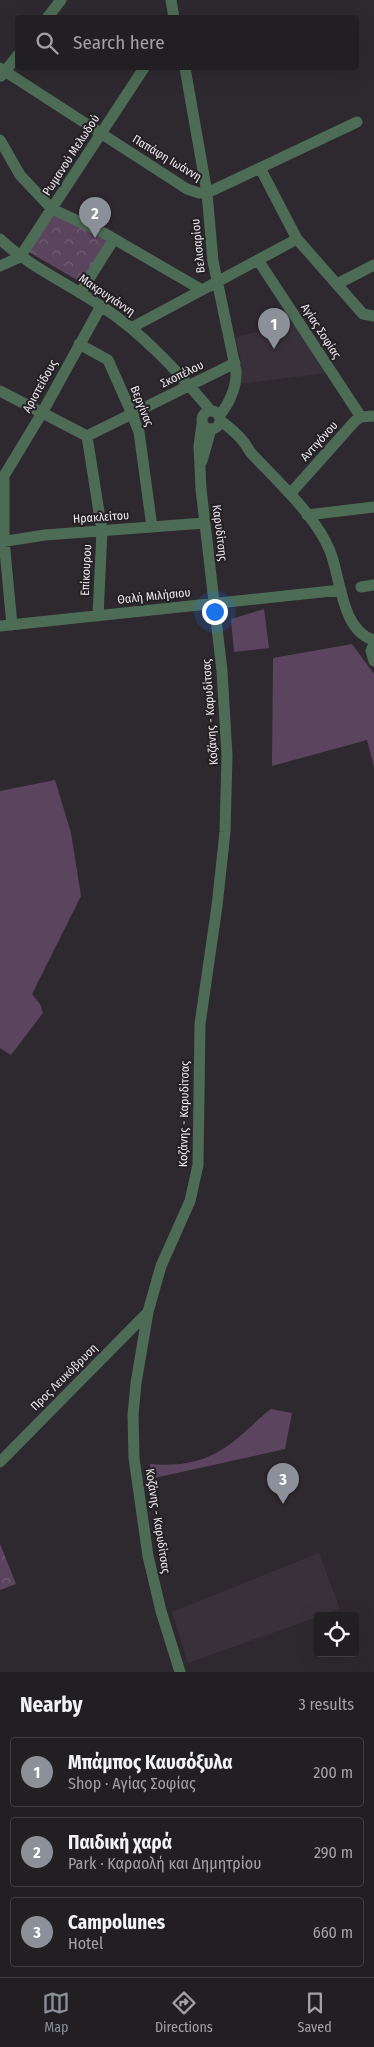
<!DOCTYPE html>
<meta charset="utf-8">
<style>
:root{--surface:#221f22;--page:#2a272a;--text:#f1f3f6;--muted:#a2a2a5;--line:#3f3d40;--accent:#8c9099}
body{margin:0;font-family:"Fira Sans Condensed",sans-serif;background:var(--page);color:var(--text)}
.controls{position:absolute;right:15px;bottom:15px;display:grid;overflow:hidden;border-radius:5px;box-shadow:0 5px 20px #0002}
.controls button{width:45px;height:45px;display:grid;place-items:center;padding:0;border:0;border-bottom:1px solid var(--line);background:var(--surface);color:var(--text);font:25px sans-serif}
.you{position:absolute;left:214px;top:611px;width:18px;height:18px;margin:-12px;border:4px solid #fff;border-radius:50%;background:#1a73e8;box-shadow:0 0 0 8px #1a73e833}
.badge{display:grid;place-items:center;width:32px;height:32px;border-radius:50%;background:var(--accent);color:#fff;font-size:16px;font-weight:700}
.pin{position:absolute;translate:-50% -41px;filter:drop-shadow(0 1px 2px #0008)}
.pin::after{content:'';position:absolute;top:26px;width:18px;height:15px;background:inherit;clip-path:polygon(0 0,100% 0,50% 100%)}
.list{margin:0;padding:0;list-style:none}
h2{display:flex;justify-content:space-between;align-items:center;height:65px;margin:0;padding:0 20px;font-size:21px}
h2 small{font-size:16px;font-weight:400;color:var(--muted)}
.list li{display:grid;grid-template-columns:32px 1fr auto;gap:15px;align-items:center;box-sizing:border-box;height:70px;margin:0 10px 10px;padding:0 10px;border:1px solid var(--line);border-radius:5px}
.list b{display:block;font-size:19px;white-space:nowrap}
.list p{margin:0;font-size:16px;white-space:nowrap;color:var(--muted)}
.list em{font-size:16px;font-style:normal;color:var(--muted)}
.icon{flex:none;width:28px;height:28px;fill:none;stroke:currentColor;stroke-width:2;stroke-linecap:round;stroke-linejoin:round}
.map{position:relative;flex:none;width:374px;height:1672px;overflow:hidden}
.search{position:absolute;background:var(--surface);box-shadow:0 5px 20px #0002;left:15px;right:15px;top:15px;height:55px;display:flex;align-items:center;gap:12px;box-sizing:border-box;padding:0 18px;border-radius:5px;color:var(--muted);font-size:19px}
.sheet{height:305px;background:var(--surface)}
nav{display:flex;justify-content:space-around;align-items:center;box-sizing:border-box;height:70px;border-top:1px solid var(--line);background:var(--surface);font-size:14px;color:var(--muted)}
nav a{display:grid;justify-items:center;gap:2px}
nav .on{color:var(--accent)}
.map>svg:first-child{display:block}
.built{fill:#39313a}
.grass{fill:#5b445e}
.forest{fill:url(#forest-crowns)}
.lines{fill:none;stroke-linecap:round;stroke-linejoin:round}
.minor{stroke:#4d6c56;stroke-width:11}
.labels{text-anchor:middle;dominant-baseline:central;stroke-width:4;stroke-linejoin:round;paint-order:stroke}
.street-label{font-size:12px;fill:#edeaed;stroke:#242024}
</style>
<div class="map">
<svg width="374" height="1672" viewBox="0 0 374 1672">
<defs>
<pattern id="forest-crowns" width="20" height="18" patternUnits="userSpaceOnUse" patternTransform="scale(1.25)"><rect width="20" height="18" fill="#5b445e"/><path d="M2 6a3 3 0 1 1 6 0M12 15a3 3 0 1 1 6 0" fill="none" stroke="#735f75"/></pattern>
</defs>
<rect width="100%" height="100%" fill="#2e292e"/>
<path class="built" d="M294 323 326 373 240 384 241 361 235 337Z
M319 1553 340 1609 188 1663 172 1612Z"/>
<path class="grass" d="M264 609 269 648 234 652 231 619Z
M352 644 374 674V767L367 740 272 766 273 658Z
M55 780 71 833 81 896 32 994 40 1004 43 1013 11 1055 0 1048V791Z
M271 1409 292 1413 285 1449 150 1479V1464C185 1467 211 1461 239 1437 250 1428 259 1418 271 1409Z"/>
<path class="forest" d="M53 214 109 240 82 283 29 252Z
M0 1544 16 1584 0 1590Z"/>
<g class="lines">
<path class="minor" d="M171 0 174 18
M47 18 61 0
M0 68 187 189 199 193H207L357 122
M185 68 207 193 213 261 236 371C237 387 229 404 219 416
M1 76 18 55
M0 140 20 175 52 209 104 233 202 290
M260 168 297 239 363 314 374 316
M0 239C30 267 67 283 101 306 143 333 179 373 211 411
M258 260 361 417
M0 266 20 257 144 68
M337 284 374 265
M80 293 114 239
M131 328 297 239
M79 344 108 360 132 414 139 432 152 527
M0 391 87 436
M202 420a9 9 0 1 1 18 0a9 9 0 1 1-18 0Z
M220 420C227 426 236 432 242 440 246 444 248 449 251 453 277 481 316 516 330 551 341 578 341 631 374 640
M87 436 102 531 98 616
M87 436 235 363
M202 461 211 429
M4 476V540L12 625
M0 478 4 476 42 413 101 306
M290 494 355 421 361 417 374 416
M307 515 374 507
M0 542 45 535 204 523
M361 587 374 585
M0 626 341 590
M374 644 371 651 374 661
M0 1462 148 1312
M180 1672 161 1611 148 1556 134 1458 133 1415 136 1383 148 1312 161 1266 190 1201 198 1165 200 1024 217 906 225 832 227 756 222 671 201 489 199 446 202 424"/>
</g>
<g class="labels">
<g class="street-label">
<text transform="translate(71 155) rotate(-57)">Ρωμανού Μελωδού</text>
<text transform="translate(167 158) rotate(31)">Παπάφη Ιωάννη</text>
<text transform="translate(198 246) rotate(-96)">Βελισαρίου</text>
<text transform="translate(107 295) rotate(34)">Μακρυγιάννη</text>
<text transform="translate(321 331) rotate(57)">Αγίας Σοφίας</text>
<text transform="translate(182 374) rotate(-26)">Σκοπέλου</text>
<text transform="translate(40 386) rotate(-61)">Αριστείδους</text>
<text transform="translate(142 406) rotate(68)">Βεργίνας</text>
<text transform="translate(319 441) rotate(-48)">Αντιγόνου</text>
<text transform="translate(101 517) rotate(-4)">Ηρακλείτου</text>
<text transform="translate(220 533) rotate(83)">Καρυδίτσης</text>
<text transform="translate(86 570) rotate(-87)">Επίκουρου</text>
<text transform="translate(154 596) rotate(-6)">Θαλή Μιλήσιου</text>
<text transform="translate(210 712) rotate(-94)">Κοζάνης - Καρυδίτσας</text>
<text transform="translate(184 1114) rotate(-89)">Κοζάνης - Καρυδίτσας</text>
<text transform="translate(64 1377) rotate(-45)">Προς Λευκόβρυση</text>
<text transform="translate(158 1521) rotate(81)">Κοζάνης - Καρυδίτσας</text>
</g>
</g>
</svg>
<div class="controls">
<button><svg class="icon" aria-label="locate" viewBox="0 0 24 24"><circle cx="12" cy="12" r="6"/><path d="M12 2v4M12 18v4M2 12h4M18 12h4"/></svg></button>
</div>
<div class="you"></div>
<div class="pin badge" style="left:274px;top:349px">1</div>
<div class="pin badge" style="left:95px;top:238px">2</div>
<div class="pin badge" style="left:283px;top:1504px">3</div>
<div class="search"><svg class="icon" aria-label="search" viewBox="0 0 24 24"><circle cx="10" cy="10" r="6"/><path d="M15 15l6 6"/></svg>Search here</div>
</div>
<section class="sheet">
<h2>Nearby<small>3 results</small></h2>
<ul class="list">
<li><span class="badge">1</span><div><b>Μπάμπος Καυσόξυλα</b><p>Shop · Αγίας Σοφίας</p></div><em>200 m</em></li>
<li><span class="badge">2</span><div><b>Παιδική χαρά</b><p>Park · Καραολή και Δημητρίου</p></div><em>290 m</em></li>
<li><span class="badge">3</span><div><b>Campolunes</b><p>Hotel</p></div><em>660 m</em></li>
</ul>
</section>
<nav>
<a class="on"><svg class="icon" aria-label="map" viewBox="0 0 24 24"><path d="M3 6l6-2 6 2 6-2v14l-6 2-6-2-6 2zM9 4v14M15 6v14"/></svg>Map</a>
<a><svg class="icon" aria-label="directions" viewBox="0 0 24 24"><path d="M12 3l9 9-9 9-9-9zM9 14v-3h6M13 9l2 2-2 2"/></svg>Directions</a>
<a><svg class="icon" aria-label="saved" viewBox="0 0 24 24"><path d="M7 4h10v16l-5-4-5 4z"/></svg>Saved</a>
</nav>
